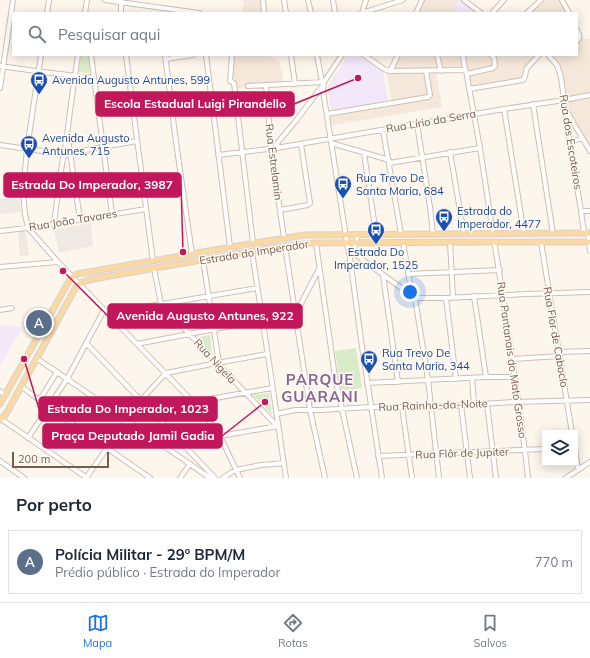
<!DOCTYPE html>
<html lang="pt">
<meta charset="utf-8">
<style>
:root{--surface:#fff;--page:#f2f2f3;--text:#1f2937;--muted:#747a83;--line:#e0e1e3;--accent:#1a73e8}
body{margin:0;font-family:Mulish,sans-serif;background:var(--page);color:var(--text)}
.controls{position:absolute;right:12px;bottom:12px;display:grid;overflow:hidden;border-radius:0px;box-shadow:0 2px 10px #0003}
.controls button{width:36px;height:36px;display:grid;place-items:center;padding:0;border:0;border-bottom:1px solid var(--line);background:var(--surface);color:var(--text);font:20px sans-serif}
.scale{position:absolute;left:12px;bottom:10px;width:97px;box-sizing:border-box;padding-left:4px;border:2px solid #7a5c4d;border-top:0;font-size:11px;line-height:14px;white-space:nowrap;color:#7a5c4d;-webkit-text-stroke:3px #fffaf3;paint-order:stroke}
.you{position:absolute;left:410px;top:292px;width:14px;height:14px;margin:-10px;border:3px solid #fff;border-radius:50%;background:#1a73e8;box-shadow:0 0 0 6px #1a73e833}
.badge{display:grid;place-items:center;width:26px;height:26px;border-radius:50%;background:var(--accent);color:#fff;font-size:13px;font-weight:700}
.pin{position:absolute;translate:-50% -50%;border:2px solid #fff;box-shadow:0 1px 4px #0006}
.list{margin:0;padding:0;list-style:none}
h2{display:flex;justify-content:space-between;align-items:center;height:52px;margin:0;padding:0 16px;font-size:17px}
h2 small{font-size:13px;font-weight:400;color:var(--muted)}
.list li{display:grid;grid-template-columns:26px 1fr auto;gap:12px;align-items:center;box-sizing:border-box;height:64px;margin:0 8px 8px;padding:0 8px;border:1px solid var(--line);border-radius:0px}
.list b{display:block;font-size:15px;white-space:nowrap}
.list p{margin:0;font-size:13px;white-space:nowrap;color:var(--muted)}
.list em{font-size:13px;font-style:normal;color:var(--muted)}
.icon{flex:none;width:22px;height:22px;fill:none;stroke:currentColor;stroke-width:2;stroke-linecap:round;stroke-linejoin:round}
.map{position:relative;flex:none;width:590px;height:478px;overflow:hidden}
.search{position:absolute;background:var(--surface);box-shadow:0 2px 10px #0003;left:12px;right:12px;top:12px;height:44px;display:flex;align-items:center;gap:10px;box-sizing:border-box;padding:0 14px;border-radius:0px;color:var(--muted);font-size:15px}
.sheet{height:124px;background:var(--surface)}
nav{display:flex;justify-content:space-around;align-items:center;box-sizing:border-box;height:56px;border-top:1px solid var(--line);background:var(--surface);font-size:11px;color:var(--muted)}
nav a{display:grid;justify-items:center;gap:2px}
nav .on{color:var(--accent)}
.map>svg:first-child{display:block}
.residential{fill:#f5e8da}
.industrial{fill:#efe9e4}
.education{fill:#f3e8fa}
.green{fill:#d8ecc9}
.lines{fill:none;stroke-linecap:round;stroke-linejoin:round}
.minor-casing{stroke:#d1beb0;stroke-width:6}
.major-casing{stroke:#dad1cd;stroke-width:7}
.minor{stroke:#fff;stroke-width:4}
.major{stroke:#fbd9a5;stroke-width:5}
.labels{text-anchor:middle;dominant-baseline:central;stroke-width:3;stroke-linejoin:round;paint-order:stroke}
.transit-label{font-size:11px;fill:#164399;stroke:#fffaf3;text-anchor:start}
.street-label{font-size:11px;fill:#7a5c4d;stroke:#fffaf3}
.district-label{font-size:15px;font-weight:bold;letter-spacing:1px;fill:#846695;stroke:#fffaf3}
.leader{fill:none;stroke:#c2185b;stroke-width:1.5}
.callout-dot{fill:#c2185b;stroke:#fffaf3;stroke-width:1.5}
.callout{fill:#c2185b;stroke:#c2185b;stroke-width:1.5}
.callout-label{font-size:12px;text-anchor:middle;font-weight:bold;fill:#fff}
</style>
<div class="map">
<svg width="590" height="478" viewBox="0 0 590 478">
<rect width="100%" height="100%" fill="#fdf6ec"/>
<path class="residential" d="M244 0H263L265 13H242Z
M423 0H463L482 13H418Z
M543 0H564L571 13H528Z
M577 26 583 39H590V147L567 110V98L561 74 547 55H577Z
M235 55H271V57L279 61 284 84 247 87 236 89 231 80Z
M400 55H540L527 69 525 79 472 88 468 70 436 71 442 107 332 125 329 114 392 103 386 71 393 72Z"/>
<path class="industrial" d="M0 199H20L21 212 0 214Z
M91 223 93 246 59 253 54 230Z
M18 231H25L26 233 29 255 20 256Z"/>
<path class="education" d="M458 0H460L477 13H458L454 6Z
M348 55H357L383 72 388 101 333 111 331 110 328 86Z
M0 325 23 327 0 365Z"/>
<path class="green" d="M81 55H88L90 73 79 72Z
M210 335 212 355 195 338Z
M356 348 362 388 341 391 335 351Z
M269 393 272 415 253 395Z"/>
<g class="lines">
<g class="minor-casing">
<path id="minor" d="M105 0 199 13
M263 0 264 13
M284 0 286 13
M308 0 311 13
M333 0 335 13
M464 0 481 13
M562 0 569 13
M47 13 49 0
M85 13 87 0
M121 13V1
M362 13 403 0
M362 13 366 0
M416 13 422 0
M492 13 504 0
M527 13 541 0
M577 30C579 34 581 38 577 41
M41 55 27 149 23 191 25 214 28 228 58 262 193 402 209 421 220 436 240 478
M91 55 112 214
M126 55 153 261
M165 55 176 142 192 254
M206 55 214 118 230 247
M232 55 230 81 234 83 253 243
M291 55 295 84
M317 55 322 82
M342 55 324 82 323 91 347 243 350 258 361 340 382 478
M364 55 384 69 390 71 462 70 466 71 480 148 493 234
M437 55 441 71
M463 55 465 71
M548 55 557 65 561 77 570 144 581 211 584 233
M166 59 193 55
M0 66 43 72 94 78
M390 71 398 55
M467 74 493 68 495 66 494 58 491 55
M266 85 271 148 284 238
M248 86 324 82
M0 88 13 0
M469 89 523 80C526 77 525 72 527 68L539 55
M533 104 553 234
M504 109 524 234
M567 112 590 151
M327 114 428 97 430 95 426 71
M417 124 430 207 433 234
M383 130 401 234
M68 139 80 219
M331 143 389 160
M570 144 574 141 582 138
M0 145 63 154 137 141
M275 148 278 142 295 122 319 90 323 86
M450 152 464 234
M364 153 376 234
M218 155 276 148 504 109 564 100 590 95
M389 163 480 148
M280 210 308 205 310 203 301 144
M581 211H590
M54 224 60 176 67 136 70 111 78 55
M0 231 35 227 146 209
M588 233 590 251
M403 242 410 284 415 298 428 380 439 478
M450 242 453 298
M494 242C500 272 503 302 508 332 515 381 523 429 528 478
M541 242 572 433
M316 243 335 377 357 478
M285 246 310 410 325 478
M252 252C264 327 275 403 286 478
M352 252 415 298H446L527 294 590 292
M352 254 356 243 358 234
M203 260 219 363
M0 267 58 262
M154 269 161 304 277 426
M408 274 500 270
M383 275 398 382
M474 296 486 377
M446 298 456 379
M0 310 12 308
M108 313 257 288
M86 343 215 478
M137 344 262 320 295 315 319 269
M559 352 590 351
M36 358 57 372 210 478
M512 359 560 356
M166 373 217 363 267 354
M472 378 474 404
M367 383 486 377H514
M21 386 48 407 150 478
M0 391 5 396
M39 401 57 372
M193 402 272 388
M487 404 496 478
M461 405 470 478
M402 407 412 478
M277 414 295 410H321L371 407H431L514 402 590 400
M1 419 87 478
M220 436 278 426
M28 438 67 379 104 310
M575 449 578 470
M378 456 545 449
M0 461 24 478
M86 478 141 400 166 373
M180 478 190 464
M223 478 232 472 236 470 261 465 284 463
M566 478 590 462"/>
</g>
<g class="major-casing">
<path id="major" d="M0 404 69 281 72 277 77 274 261 242 305 235 590 233
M0 420 6 414 76 287C82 279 96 279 104 277L270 248 312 243 494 242H590"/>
</g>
<use href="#minor" class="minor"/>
<use href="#major" class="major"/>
</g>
<defs>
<g id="bus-pin" transform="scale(0.9)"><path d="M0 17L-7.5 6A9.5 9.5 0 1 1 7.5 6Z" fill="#1a4fb4" stroke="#fffaf3"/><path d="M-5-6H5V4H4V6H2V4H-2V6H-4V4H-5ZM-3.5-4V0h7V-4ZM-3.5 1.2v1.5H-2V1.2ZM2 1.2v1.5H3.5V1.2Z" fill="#fff"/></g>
</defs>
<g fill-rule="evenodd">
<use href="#bus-pin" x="39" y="80"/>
<use href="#bus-pin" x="29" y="144"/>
<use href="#bus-pin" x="343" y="184"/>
<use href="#bus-pin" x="444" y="217"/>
<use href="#bus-pin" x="376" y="230"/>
<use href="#bus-pin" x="369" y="359"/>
</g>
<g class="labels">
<g class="transit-label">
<text x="52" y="80">Avenida Augusto Antunes, 599</text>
<text x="42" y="138">Avenida Augusto<tspan x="42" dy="13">Antunes, 715</tspan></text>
<text x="356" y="178">Rua Trevo De<tspan x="356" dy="13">Santa Maria, 684</tspan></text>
<text x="457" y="211">Estrada do<tspan x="457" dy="13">Imperador, 4477</tspan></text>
<text x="376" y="252" text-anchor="middle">Estrada Do<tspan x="376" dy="13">Imperador, 1525</tspan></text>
<text x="382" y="353">Rua Trevo De<tspan x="382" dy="13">Santa Maria, 344</tspan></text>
</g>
<g class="street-label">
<text transform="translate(431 121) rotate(-10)">Rua Lírio da Serra</text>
<text transform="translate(571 142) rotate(81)">Rua dos Escoteiros</text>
<text transform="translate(274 162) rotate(83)">Rua Estrelamin</text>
<text transform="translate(73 220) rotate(-9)">Rua João Tavares</text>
<text transform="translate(254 252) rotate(-9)">Estrada do Imperador</text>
<text transform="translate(556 337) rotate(80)">Rua Flor de Caboclo</text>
<text transform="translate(512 360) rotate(82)">Rua Pantanais do Mato Grosso</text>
<text transform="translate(215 361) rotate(47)">Rua Nigela</text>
<text transform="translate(433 405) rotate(-2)">Rua Rainha-da-Noite</text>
<text transform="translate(462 453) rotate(-2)">Rua Flôr de Jupiter</text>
</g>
<g class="district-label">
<text x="320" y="379">PARQUE<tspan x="320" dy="17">GUARANI</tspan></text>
</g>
</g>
<path class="leader" d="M358 78L294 104M183 252L181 185M63 271L108 316M24 359L39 409M265 402L222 436"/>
<g class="callout-dot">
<circle cx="358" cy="78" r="4"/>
<circle cx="183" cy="252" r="4"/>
<circle cx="63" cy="271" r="4"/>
<circle cx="24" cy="359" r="4"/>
<circle cx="265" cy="402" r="4"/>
</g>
<g class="callout">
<rect x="96" y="92" width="198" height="24" rx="4"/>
<rect x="4" y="173" width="177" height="24" rx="4"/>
<rect x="108" y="304" width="194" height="24" rx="4"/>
<rect x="39" y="397" width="178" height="24" rx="4"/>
<rect x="43" y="424" width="179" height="24" rx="4"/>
</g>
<g class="callout-label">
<text x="195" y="108">Escola Estadual Luigi Pirandello</text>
<text x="92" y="189">Estrada Do Imperador, 3987</text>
<text x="205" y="320">Avenida Augusto Antunes, 922</text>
<text x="128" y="413">Estrada Do Imperador, 1023</text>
<text x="133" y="440">Praça Deputado Jamil Gadia</text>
</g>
</svg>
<div class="controls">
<button><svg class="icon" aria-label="layers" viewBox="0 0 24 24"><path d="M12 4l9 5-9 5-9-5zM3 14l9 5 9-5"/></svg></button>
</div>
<div class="scale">200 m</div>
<div class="you"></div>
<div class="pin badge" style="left:39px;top:323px;background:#5c6f8a">A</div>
<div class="search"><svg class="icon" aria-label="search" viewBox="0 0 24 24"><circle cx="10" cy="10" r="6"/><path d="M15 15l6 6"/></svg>Pesquisar aqui</div>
</div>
<section class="sheet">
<h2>Por perto<small></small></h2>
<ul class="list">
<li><span class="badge" style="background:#5c6f8a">A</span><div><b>Polícia Militar - 29º BPM/M</b><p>Prédio público · Estrada do Imperador</p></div><em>770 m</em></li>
</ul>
</section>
<nav>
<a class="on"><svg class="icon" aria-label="map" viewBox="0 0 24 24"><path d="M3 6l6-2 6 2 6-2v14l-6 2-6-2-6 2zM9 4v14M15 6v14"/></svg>Mapa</a>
<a><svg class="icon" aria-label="directions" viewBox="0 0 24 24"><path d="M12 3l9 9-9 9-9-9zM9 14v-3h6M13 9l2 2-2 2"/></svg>Rotas</a>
<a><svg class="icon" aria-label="saved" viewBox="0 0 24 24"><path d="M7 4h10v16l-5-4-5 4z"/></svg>Salvos</a>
</nav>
